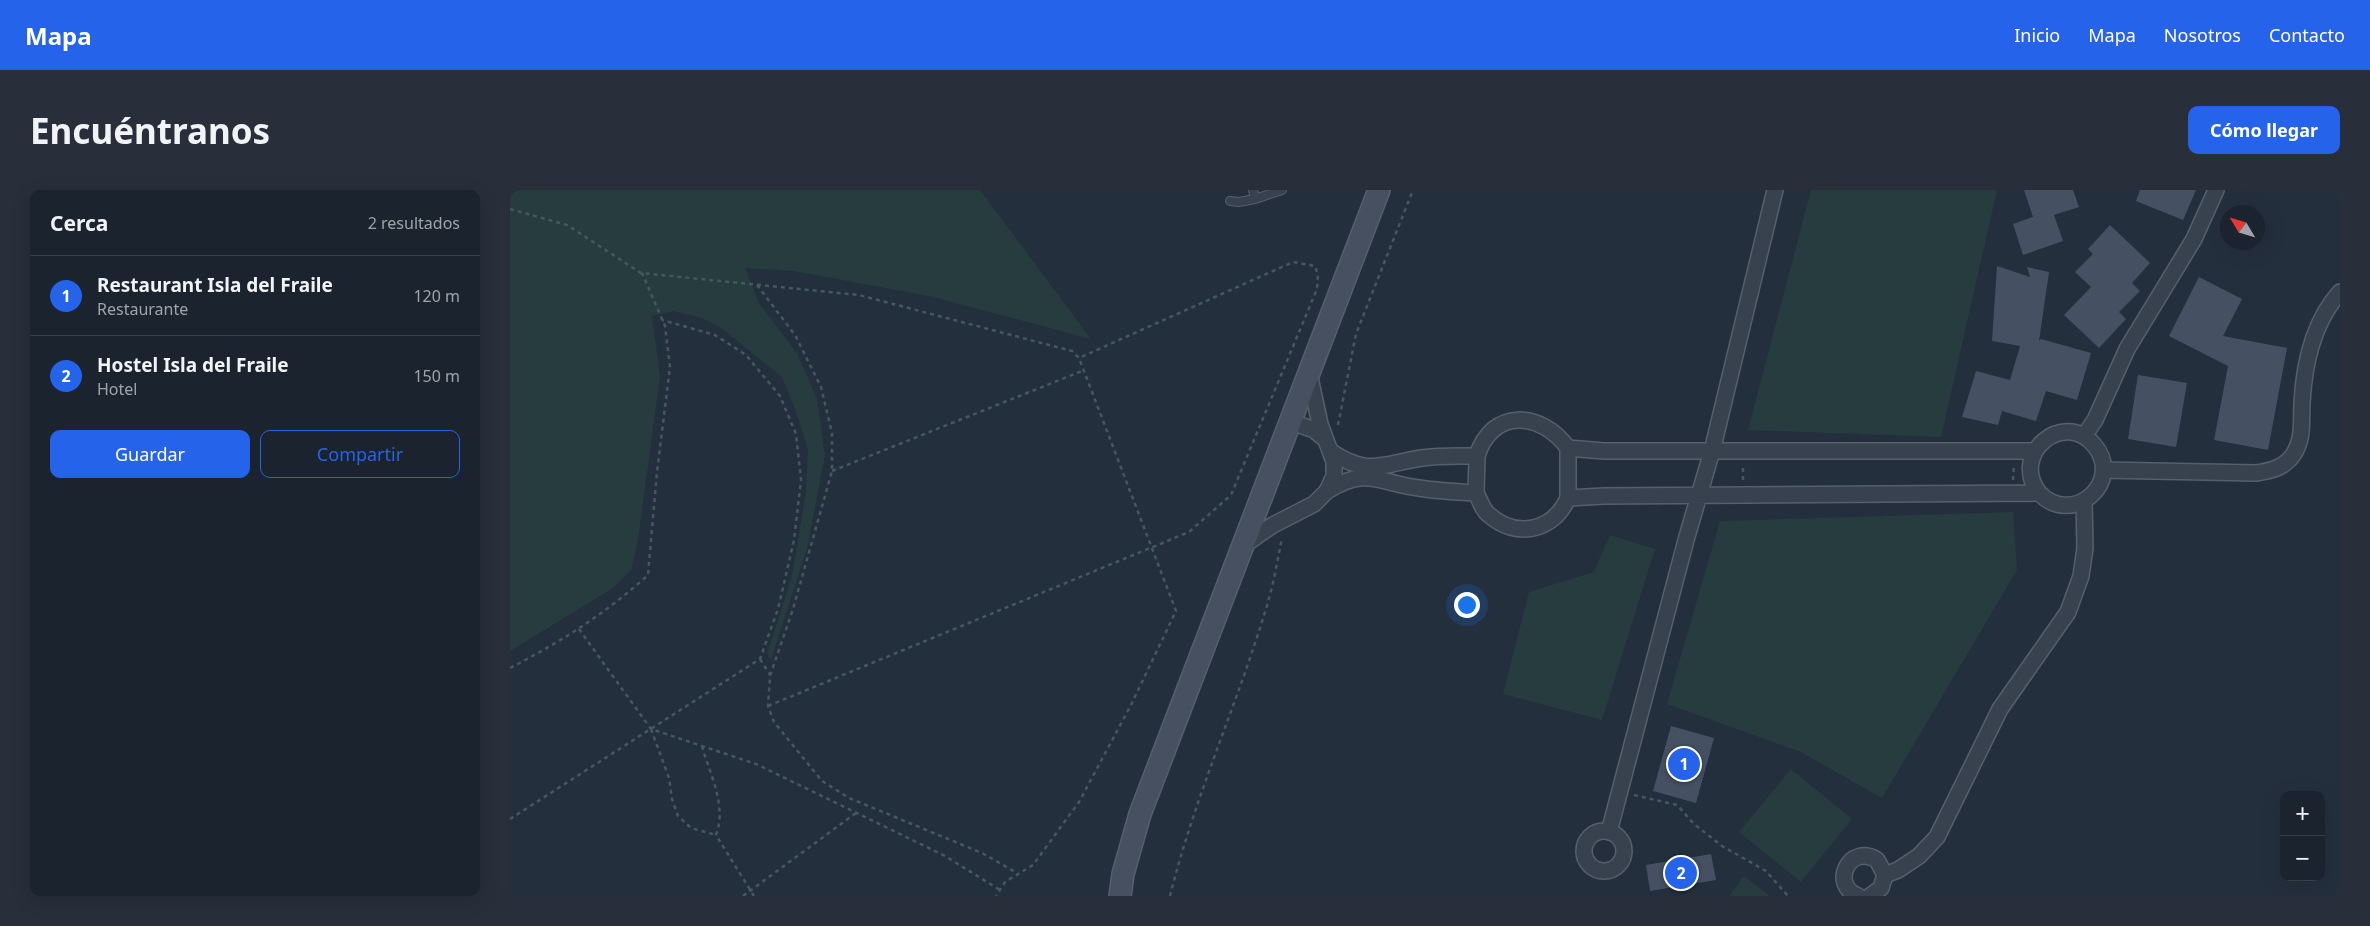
<!DOCTYPE html>
<html lang="es">
<meta charset="utf-8">
<style>
:root{--surface:#1b232e;--page:#282f3a;--text:#f1f3f6;--muted:#a0a4aa;--line:#39404a;--accent:#2563eb}
body{margin:0;font-family:"Noto Sans",sans-serif;background:var(--page);color:var(--text)}
.controls{position:absolute;right:15px;bottom:15px;display:grid;overflow:hidden;border-radius:10px;box-shadow:0 5px 20px #0002}
.controls button{width:45px;height:45px;display:grid;place-items:center;padding:0;border:0;border-bottom:1px solid var(--line);background:var(--surface);color:var(--text);font:25px sans-serif}
.compass{position:absolute;left:1710px;top:15px;width:45px;height:45px;border-radius:50%;background:var(--surface);box-shadow:0 5px 20px #0002;rotate:308deg}
.you{position:absolute;left:956px;top:414px;width:18px;height:18px;margin:-12px;border:4px solid #fff;border-radius:50%;background:#1a73e8;box-shadow:0 0 0 8px #1a73e833}
.badge{display:grid;place-items:center;width:32px;height:32px;border-radius:50%;background:var(--accent);color:#fff;font-size:16px;font-weight:700}
.pin{position:absolute;translate:-50% -50%;border:2px solid #fff;box-shadow:0 1px 5px #0006}
.list{margin:0;padding:0;list-style:none}
h2{display:flex;justify-content:space-between;align-items:center;height:65px;margin:0;padding:0 20px;font-size:21px}
h2 small{font-size:16px;font-weight:400;color:var(--muted)}
.list li{display:grid;grid-template-columns:32px 1fr auto;gap:15px;align-items:center;box-sizing:border-box;height:80px;padding:0 20px;border-top:1px solid var(--line)}
.list b{display:block;font-size:19px;white-space:nowrap}
.list p{margin:0;font-size:16px;white-space:nowrap;color:var(--muted)}
.list em{font-size:16px;font-style:normal;color:var(--muted)}
.actions{display:flex;gap:10px;padding:15px 20px}
.actions a{flex:1;padding:11px 0;border:1px solid var(--accent);border-radius:10px;text-align:center;font-size:18px;color:var(--accent)}
.actions .main{background:var(--accent);color:#fff}
.map{position:relative;flex:none;width:1830px;height:706px;overflow:hidden;border-radius:10px}
header{display:flex;align-items:center;gap:30px;box-sizing:border-box;height:70px;padding:0 25px;background:var(--accent);color:#fff}
header strong{font-size:24px}
nav{display:flex;gap:28px;margin-inline-start:auto;font-size:18px}
.intro{display:flex;align-items:center;justify-content:space-between;box-sizing:border-box;height:120px;padding:0 30px}
h1{margin:0;font-size:35px}
.button{padding:12px 22px;border-radius:10px;background:var(--accent);color:#fff;font-size:18px;font-weight:700}
main{display:flex;gap:30px;padding:0 30px}
aside{flex:1;background:var(--surface);border-radius:10px;box-shadow:0 5px 20px #0002}
.map>svg:first-child{display:block}
.green{fill:#263c3f}
.building{fill:#455162}
.lines{fill:none;stroke-linecap:round;stroke-linejoin:round}
.lane-casing{stroke:#565f6c;stroke-width:10}
.street-casing{stroke:#565f6c;stroke-width:18}
.secondary-casing{stroke:#565f6c;stroke-width:24}
.path{stroke:#44595c;stroke-width:2.5;stroke-dasharray:4 4;stroke-linecap:butt}
.lane{stroke:#38414e;stroke-width:8}
.street{stroke:#38414e;stroke-width:15}
.secondary{stroke:#465061;stroke-width:21}
</style>
<header>
<strong>Mapa</strong>
<nav><a>Inicio</a><a>Mapa</a><a>Nosotros</a><a>Contacto</a></nav>
</header>
<div class="intro"><h1>Encuéntranos</h1><a class="button">Cómo llegar</a></div>
<main>
<aside>
<h2>Cerca<small>2 resultados</small></h2>
<ul class="list">
<li><span class="badge">1</span><div><b>Restaurant Isla del Fraile</b><p>Restaurante</p></div><em>120 m</em></li>
<li><span class="badge">2</span><div><b>Hostel Isla del Fraile</b><p>Hotel</p></div><em>150 m</em></li>
</ul>
<div class="actions"><a class="main">Guardar</a><a>Compartir</a></div>
</aside>
<div class="map">
<svg width="1830" height="706" viewBox="0 0 1830 706">
<rect width="100%" height="100%" fill="#242f3e"/>
<path class="green" d="M0 0H470L581 149 419 106 284 81 235 78 249 113 287 163 307 209 315 265 297 359 261 470 257 464 282 386 296 302 298 260 288 227 272 187 214 140 192 128 164 121 142 126 150 186 128 350 121 380 103 398 0 461Z
M1301 0H1487L1431 247 1238 240Z
M1503 322 1507 380 1372 608 1291 562 1157 514 1210 331Z
M1100 345 1145 359 1092 530 993 504 1019 402 1084 382Z
M1281 579 1342 629 1291 692 1229 642Z
M1234 686 1260 706H1222L1220 705Z"/>
<path class="building" d="M1514 0H1563L1569 17 1544 25 1553 51 1513 65 1503 34 1523 27Z
M1630 0H1686L1673 30 1626 11Z
M1600 35 1640 73 1622 93 1630 101 1609 122 1616 129 1589 158 1554 125 1581 97 1565 82 1583 64 1578 59Z
M1487 76 1520 87 1517 77 1539 82 1529 151 1531 149 1581 163 1567 210 1536 201 1526 231 1492 221 1488 235 1452 227 1466 181 1500 190 1510 156 1482 151Z
M1689 87 1732 109 1713 146 1777 158 1758 260 1704 250 1718 176 1659 146Z
M1628 185 1677 193 1666 257 1618 249Z
M1161 536 1204 548 1186 613 1143 601Z
M1201 664 1206 690 1140 701 1136 675Z"/>
<g class="lines">
<g class="lane-casing">
<path id="lane" d="M743 0 745 9 772 0
M720 11 729 12 745 9"/>
</g>
<g class="street-casing">
<path id="street" d="M779 231 804 240 815 249
M1574 246 1585 230 1617 159 1684 49 1706 0
M820 261C858 287 872 274 912 268 930 265 949 266 967 266 982 218 1031 221 1058 258L1094 261H1525
M1593 280 1746 283C1760 281 1774 278 1783 265 1794 249 1791 231 1792 213 1794 174 1803 132 1830 102
M817 301C858 276 868 293 909 298 928 301 947 302 966 303 970 310 972 319 978 324 1005 349 1043 342 1058 308L1094 306 1529 303C1563 338 1615 291 1584 255 1554 219 1499 264 1529 303
M966 303 967 266
M1058 308V258
M734 355 763 335 804 314 817 301 824 286V272L810 234 799 183
M1074 661a20 20 0 1 1 40 0a20 20 0 1 1-40 0Z
M1099 642 1176 350 1202 261 1265 0
M1375 685 1388 680 1409 666 1427 647 1490 519 1558 422 1571 386 1575 358 1574 311
M1348 706C1319 694 1340 653 1367 670L1375 685 1371 698 1360 706"/>
</g>
<g class="secondary-casing">
<path id="secondary" d="M610 706 613 684 630 624 869 0"/>
</g>
<path class="path" d="M0 19 57 35 131 83 349 105 562 161 569 168 666 421 621 515 569 612 523 675 495 692 486 706
M247 95 285 145 311 197 322 243V281L283 419 260 486 258 516 264 532 312 591 339 608 472 663 507 683
M828 235 846 144 903 0
M322 281 572 181
M1233 290V275
M1503 290 1504 275
M69 439 141 539 246 574 435 666 490 700
M250 469 260 485
M0 478C52 451 95 424 138 385L147 282 160 177 155 136 132 83
M258 516 679 342 721 305 807 99 808 85 805 76 783 72 569 168
M141 539 159 588 162 609 168 626 181 638 206 645
M192 556C200 585 217 615 206 645L244 706
M1124 605 1167 615 1184 634 1212 656 1256 681 1278 706
M0 629 250 469 268 419 284 350 291 290 286 244 270 206 236 165 205 145 152 130
M233 706 346 623
M660 706C684 609 726 517 755 422 763 398 767 372 772 348"/>
<use href="#lane" class="lane"/>
<use href="#street" class="street"/>
<use href="#secondary" class="secondary"/>
</g>
</svg>
<div class="controls">
<button>+</button>
<button>−</button>
</div>
<svg class="compass" viewBox="-18 -18 36 36"><path d="M0-13l5 13h-10z" fill="#e53935"/><path d="M0 13l5-13h-10z" fill="#a0a4aa"/></svg>
<div class="you"></div>
<div class="pin badge" style="left:1174px;top:574px">1</div>
<div class="pin badge" style="left:1171px;top:683px">2</div>
</div>
</main>
